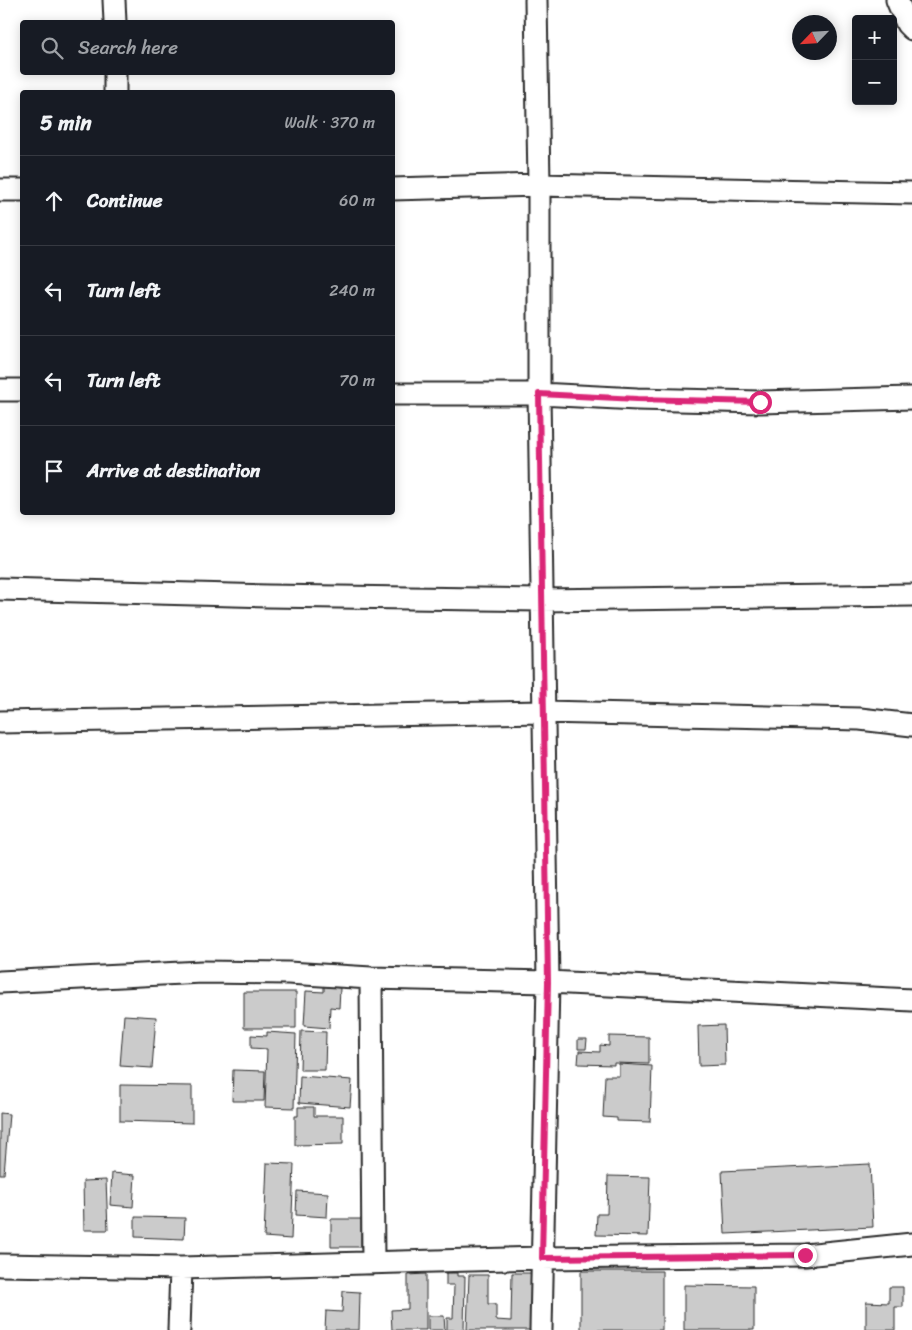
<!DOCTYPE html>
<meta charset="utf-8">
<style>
:root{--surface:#171b24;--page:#242831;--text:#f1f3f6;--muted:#9ea1a6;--line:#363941}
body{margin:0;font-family:Sriracha,sans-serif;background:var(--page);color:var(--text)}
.controls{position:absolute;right:15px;top:15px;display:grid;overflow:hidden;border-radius:5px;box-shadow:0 2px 12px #0003}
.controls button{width:45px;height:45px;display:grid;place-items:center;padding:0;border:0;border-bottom:1px solid var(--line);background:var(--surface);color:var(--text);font:25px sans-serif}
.compass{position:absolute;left:792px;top:15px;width:45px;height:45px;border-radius:50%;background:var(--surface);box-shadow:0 2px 12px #0003;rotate:245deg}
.stop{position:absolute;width:15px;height:15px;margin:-11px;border:4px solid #db2777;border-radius:50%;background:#fff}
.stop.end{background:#db2777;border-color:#fff;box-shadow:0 1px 5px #0008}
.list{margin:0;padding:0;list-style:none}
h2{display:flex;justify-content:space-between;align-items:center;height:65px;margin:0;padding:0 20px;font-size:21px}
h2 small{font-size:16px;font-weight:400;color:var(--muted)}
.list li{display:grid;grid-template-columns:32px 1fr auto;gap:15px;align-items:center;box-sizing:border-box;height:90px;padding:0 20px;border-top:1px solid var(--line)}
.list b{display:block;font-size:19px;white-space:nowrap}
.list em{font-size:16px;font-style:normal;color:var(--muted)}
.icon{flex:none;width:28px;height:28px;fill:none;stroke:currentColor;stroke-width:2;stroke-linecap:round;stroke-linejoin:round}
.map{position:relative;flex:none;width:912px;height:1330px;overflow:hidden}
.search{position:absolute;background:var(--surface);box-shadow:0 2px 12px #0003;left:20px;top:20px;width:375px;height:55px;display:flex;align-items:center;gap:12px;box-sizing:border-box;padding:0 18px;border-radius:5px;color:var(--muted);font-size:19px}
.panel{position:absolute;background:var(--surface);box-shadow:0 2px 12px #0003;left:20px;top:90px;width:375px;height:425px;border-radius:5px}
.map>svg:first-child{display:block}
.building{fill:#cbcbcb;stroke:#2b2b2b}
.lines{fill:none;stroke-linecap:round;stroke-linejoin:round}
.street-casing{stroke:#2b2b2b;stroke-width:25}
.street{stroke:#fff;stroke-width:21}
.route{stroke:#db2777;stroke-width:6}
</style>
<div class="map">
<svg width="912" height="1330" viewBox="0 0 912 1330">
<rect width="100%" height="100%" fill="#fff"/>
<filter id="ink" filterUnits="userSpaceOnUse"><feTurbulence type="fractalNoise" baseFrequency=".02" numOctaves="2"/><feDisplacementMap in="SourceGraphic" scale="10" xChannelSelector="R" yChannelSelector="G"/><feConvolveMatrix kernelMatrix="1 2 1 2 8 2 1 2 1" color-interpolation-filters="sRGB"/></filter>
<g filter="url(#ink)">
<path class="building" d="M324 986 340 988 339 1008 330 1007 329 1028 304 1026 306 991 324 992Z
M244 992H296V1028H244Z
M124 1015 156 1017 152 1068 120 1066Z
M724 1025 725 1065 699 1066 698 1026Z
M301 1031 326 1032 325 1070H300Z
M267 1032 296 1034 294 1108 265 1107 267 1049 251 1048V1035L267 1036Z
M609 1036 649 1037V1064L614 1063V1065L578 1064 579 1051 600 1052V1045L609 1046Z
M578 1039H587L586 1049H578Z
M619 1064 652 1066 650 1122 617 1121V1118L603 1117 605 1076H619Z
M233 1070 265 1071 264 1101H232Z
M300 1076 352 1080 350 1107 299 1103Z
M120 1085 192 1086V1123L120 1121Z
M298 1107H314V1116H343V1144L295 1145V1116H298Z
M0 1113 9 1114 4 1174H0Z
M267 1163 294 1164 291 1239 264 1237Z
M870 1164 873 1227 725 1234 722 1171Z
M112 1173 135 1175 133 1207 110 1205Z
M608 1176 650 1177 648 1236 596 1235 597 1214H607Z
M106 1180 108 1230H84L83 1181Z
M297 1191 328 1193 327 1217 296 1215Z
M135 1217 185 1218 184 1239 135 1237Z
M331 1219H361V1247H331Z
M581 1271H662V1330H581Z
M446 1273H457V1276H465L464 1330H447V1318H453L454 1285H446Z
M512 1273H539V1330H467L469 1275H488V1304H496V1320L511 1321Z
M426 1274V1330H392L391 1310 408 1309V1275Z
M684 1285 754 1286V1330H684Z
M889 1287H903V1307H895V1330H866V1302L889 1303Z
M343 1291 360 1292 359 1330H325L326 1311 342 1312Z
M428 1316H444L445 1330H428Z"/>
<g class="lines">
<g class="street-casing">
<path id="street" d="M114 0 115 22
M536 0 539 185V394L548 982 541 1330
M897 0 907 24 912 29
M115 72V92
M392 189 539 185 912 193
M0 190H22
M0 390H22
M392 394H539L637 399 760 402 912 398
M0 589 268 596 542 600 912 595
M0 722 543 712 860 719 912 725
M371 978 373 1263
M0 982 202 972 288 973 371 978 548 982 912 1000
M0 1265 181 1268
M179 1330 181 1268 542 1258 805 1255 912 1244"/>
</g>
<use href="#street" class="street"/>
</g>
</g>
<g class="lines" filter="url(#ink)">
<path class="route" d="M760 402 637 399 539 394 548 982 542 1258 805 1255"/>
</g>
</svg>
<div class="controls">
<button>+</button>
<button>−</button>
</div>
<svg class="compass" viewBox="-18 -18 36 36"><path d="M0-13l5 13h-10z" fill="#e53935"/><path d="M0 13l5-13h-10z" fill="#9ea1a6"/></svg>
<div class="stop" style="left:760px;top:402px"></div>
<div class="stop end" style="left:805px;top:1255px"></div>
<div class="search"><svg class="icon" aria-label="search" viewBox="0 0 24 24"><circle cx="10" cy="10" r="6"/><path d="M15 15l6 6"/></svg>Search here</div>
<section class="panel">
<h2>5 min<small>Walk · 370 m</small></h2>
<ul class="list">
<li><svg class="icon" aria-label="ahead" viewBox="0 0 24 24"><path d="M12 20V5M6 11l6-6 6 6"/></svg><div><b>Continue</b></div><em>60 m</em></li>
<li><svg class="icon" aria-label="left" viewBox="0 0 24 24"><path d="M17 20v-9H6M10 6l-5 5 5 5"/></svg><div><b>Turn left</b></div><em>240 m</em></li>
<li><svg class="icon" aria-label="left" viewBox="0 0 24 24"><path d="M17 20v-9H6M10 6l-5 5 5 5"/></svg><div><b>Turn left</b></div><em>70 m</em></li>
<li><svg class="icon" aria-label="arrive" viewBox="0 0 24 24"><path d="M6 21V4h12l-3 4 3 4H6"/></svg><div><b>Arrive at destination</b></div></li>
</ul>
</section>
</div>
